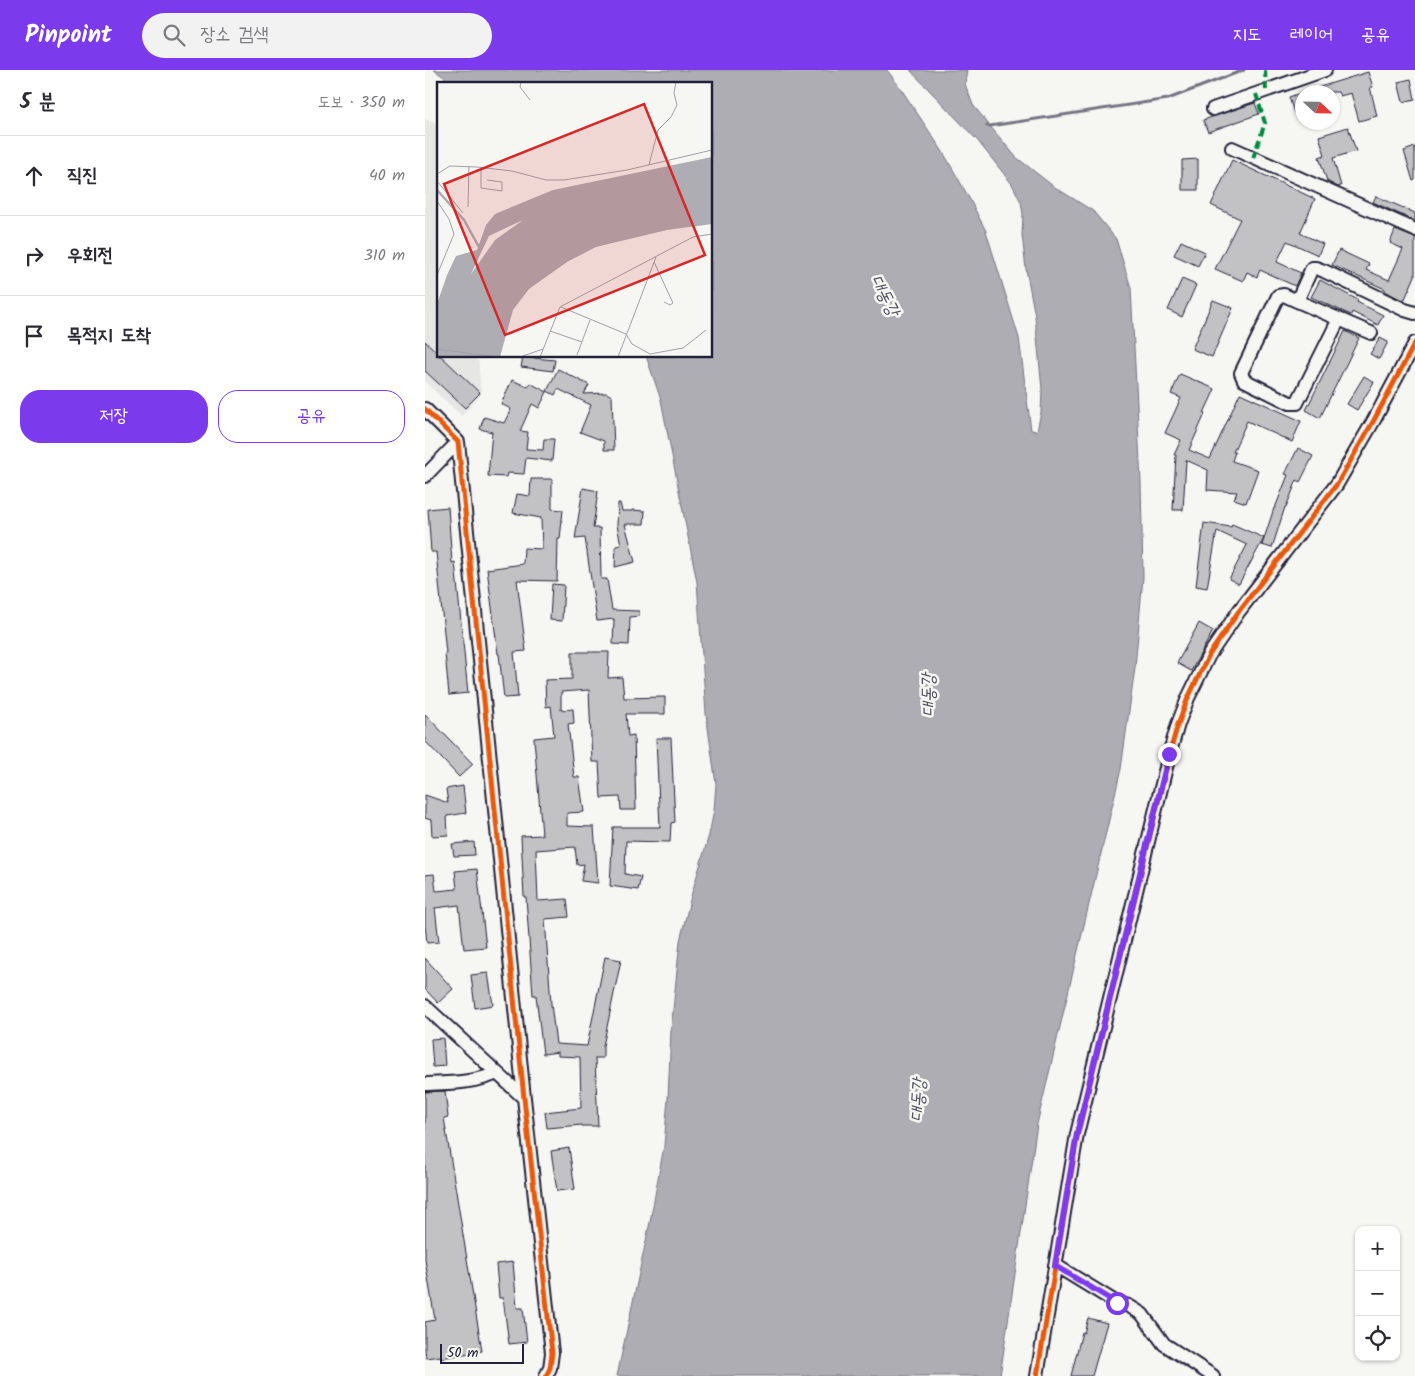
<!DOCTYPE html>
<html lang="ko">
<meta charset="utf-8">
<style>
:root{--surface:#fff;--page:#f2f2f3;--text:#2b2b33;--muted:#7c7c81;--line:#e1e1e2;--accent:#7c3aed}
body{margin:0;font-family:Kalam,"Poor Story",sans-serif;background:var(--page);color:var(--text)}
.controls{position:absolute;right:15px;bottom:15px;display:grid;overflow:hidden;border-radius:10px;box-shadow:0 1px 4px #0004}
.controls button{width:45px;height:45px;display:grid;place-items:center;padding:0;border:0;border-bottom:1px solid var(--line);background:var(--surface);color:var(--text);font:25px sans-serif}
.compass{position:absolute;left:870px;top:15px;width:45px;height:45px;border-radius:50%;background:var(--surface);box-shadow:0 1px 4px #0004;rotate:112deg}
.scale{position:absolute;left:15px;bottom:12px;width:84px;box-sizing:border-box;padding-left:5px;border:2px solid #22223b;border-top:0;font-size:14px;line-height:18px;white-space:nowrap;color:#22223b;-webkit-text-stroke:4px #f6f6f2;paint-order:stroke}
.stop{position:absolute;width:15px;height:15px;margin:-11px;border:4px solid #7c3aed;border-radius:50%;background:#fff}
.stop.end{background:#7c3aed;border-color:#fff;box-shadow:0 1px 5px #0008}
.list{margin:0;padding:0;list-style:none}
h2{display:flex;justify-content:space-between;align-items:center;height:65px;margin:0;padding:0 20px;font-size:21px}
h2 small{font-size:16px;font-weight:400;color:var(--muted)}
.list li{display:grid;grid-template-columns:32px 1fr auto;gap:15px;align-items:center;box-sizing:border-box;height:80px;padding:0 20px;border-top:1px solid var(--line)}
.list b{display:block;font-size:19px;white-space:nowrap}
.list em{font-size:16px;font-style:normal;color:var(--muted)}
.actions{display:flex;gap:10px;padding:15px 20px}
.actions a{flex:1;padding:11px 0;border:1px solid var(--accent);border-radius:20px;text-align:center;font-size:18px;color:var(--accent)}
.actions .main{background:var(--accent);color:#fff}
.icon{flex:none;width:28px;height:28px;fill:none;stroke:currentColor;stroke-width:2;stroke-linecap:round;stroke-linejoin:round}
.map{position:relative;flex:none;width:990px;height:1306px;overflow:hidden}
header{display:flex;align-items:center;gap:30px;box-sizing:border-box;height:70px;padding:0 25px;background:var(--accent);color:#fff}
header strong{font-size:24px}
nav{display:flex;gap:28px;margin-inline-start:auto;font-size:18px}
.search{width:350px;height:45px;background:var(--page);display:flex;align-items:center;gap:12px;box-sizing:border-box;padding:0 18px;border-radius:28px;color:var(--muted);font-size:19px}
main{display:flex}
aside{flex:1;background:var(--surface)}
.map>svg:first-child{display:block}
.built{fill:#e6e6e4}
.water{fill:#adadb3;stroke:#757583}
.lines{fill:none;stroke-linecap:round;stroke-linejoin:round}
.stream{stroke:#757583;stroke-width:3}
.building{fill:#c2c2c4;stroke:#22223b}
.minor-casing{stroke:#22223b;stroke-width:16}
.minor{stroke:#f6f6f2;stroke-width:12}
.quiet{stroke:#00873e;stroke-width:4;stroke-dasharray:8 4;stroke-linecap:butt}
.cycleway-casing{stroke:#f6f6f2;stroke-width:8}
.cycleway{stroke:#e8590c;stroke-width:5}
.route{stroke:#7c3aed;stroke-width:6}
.labels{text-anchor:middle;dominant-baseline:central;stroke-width:5;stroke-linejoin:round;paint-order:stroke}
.water-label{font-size:18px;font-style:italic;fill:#535365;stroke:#f6f6f2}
.inset-river{fill:none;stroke:#adadb3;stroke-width:2.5}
.inset-road{fill:none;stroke:#a1a1a9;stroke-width:1}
.view{fill:#d62828;fill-opacity:0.15;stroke:#d62828;stroke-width:2.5}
.inset-edge{fill:none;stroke:#22223b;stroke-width:2.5}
</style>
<header>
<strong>Pinpoint</strong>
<div class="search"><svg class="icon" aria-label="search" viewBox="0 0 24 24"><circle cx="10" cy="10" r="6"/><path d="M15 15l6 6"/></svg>장소 검색</div>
<nav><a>지도</a><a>레이어</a><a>공유</a></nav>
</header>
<main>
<aside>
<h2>5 분<small>도보 · 350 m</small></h2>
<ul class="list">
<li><svg class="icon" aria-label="ahead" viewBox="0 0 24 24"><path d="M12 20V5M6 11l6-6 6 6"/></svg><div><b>직진</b></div><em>40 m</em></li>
<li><svg class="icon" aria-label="right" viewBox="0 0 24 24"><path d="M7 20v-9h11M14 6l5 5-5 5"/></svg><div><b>우회전</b></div><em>310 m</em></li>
<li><svg class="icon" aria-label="arrive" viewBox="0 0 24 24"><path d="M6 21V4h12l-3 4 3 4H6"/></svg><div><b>목적지 도착</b></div></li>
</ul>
<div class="actions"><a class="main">저장</a><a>공유</a></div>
</aside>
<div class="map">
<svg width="990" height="1306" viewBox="0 0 990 1306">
<rect width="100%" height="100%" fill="#f6f6f2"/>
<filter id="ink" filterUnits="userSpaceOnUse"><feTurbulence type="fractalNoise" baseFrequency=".02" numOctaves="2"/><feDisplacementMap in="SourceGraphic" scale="10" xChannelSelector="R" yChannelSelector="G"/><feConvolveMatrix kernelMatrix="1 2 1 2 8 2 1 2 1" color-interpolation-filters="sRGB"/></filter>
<g filter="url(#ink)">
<path class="built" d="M0 49 14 55V286H53L56 324 37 346 0 312Z"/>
<path class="water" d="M9 0H462L474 16 518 82 543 126 561 161 594 268 606 360 612 361 616 342 617 320 610 246 601 199 597 165 598 144 596 132 587 114 552 70 485 0H542L540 14 548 35 565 56 591 87 628 116 668 141 691 169 706 218 716 412 718 507 710 598 696 699 612 1054 575 1306H192L225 1152 239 1076 243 1028 246 960 255 871 266 826 284 765 289 740 291 714 281 644 272 512 236 330 221 286H286V14H29Z"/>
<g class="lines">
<path class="stream" d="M562 56H565L743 29 819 0"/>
</g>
<path class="building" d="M943 2 948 17H945L952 46 934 51 926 23 915 26 913 22H885V20Z
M986 9 990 29 978 32 973 12Z
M878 22V41L869 43 864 27Z
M830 33 834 44 783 62 778 50Z
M923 57 931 81 908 88 916 116 913 117 902 111 894 87 900 85 894 66Z
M990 77V110L988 111 979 81Z
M773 89V120H757V90Z
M807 90 890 129 875 163 898 174 893 185 862 171 852 192 876 203 870 216 835 200 832 207 822 202 818 211 790 199 815 149 786 135Z
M951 126 990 143V151L948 132Z
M970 160 990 168V206L979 231 960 221V219L907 195 914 180 944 194 941 200 964 210 978 179 965 173Z
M756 171 780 182 773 196 749 185Z
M757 209 771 215 757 247 743 240Z
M895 210 933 230 932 232 958 245 953 255 927 242 926 245 886 227Z
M788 230 808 238 787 287 767 279Z
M920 261 934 268 895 348 881 340Z
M955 268 963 272 954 289 945 284Z
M0 271 14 284V286H16L55 323 40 338 0 301Z
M98 287 130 290 128 301 96 297Z
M133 299 164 315 159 324 181 323 187 326 189 380H179V371L155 362 166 335 133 319 130 325 122 321Z
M755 304 790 319 779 343 780 344 764 380 785 389 815 323 876 351 867 372 822 351 808 382H810L807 391 833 400 821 433 809 429 812 422 782 420 783 400 761 390 758 440H748L751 385H749L756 370 740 363 756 328 746 324Z
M939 306 949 312 932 340 922 334Z
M87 310 103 317 105 313 122 322 114 338 107 334 95 361 103 362 101 379 118 380 119 369H129L127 391 101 388 99 404 82 403 81 407 63 406 67 362 55 359 59 347 79 353 86 339 76 334Z
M873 378 888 386 875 412 872 410 861 437H860L847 478 837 475 849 438H850L863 405 860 404Z
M106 409H127V439L138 440 135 469H133L132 511 92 510 101 581 89 582 93 627 79 628 74 584H73L62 499 98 494 99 478 117 479 116 448 88 443 92 424 105 426Z
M158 418 173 421 168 458H175L176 509H182L187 540 214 541V546L205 547 204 575 188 574 189 549 172 551 160 468 150 469Z
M193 433H195L197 441H207V440L220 441 219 454H200L210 492 190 497 191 476 196 475 192 455Z
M23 437 27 493 30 492 43 623 24 625 20 583H21L11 482H6L3 439Z
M779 453 806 457 807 454 839 468 814 514 804 509 822 475 792 461 782 518 771 516Z
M127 514 139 515 137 551 125 550Z
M774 553 788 561 766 601 752 593Z
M147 582H184L183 608 197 607 199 628 240 627V644H201L203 666 209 665 211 740H196L195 727 176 728 174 692H167L164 620 136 622V640L148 639 149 653 143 654 149 707H154L159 742 142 743V756L169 757 173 813 156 811 159 794 152 795 150 777 111 780 113 831 142 829 144 847 120 849 126 934 131 974 162 976 180 887 196 890 178 976V988H170L173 1056H157V1055L122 1058 120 1042 156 1038 155 987 133 986V982L118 984 111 925H108L101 827H99L96 766 117 765 109 668 129 666 126 636 121 637 120 610 147 609Z
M0 644 48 694 34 707 0 671Z
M231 668H246L250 752 246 753 245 772 201 771 200 804 216 807 213 820 185 816 188 757H235Z
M38 716 41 743 22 746 23 765 7 766 6 750 0 748V725L23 733 21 719Z
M49 772 50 785 29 786 27 774Z
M52 799 61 877 39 879 34 835 10 838 14 872 2 873 0 855V805L9 804 11 821 32 819 30 801Z
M0 888 28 919 13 933 0 919Z
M63 903 68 935 50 938 46 905Z
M18 968 20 996 8 997 6 969Z
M20 1021 23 1047 19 1048 57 1281 16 1288 15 1286 1 1288 0 1279V1252L10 1250 0 1190V1022Z
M144 1078 150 1119 132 1121 126 1081Z
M88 1192 92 1238H98L102 1272 84 1274 78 1228H74L71 1194Z
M663 1248 682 1253 667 1306H646L657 1262 659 1263Z"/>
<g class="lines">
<g class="minor-casing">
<path id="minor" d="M788 39 900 0
M807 78 990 160
M872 231 946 263
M914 249 872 333H865L819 310 816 303 853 226 859 225 872 231 887 198H891L899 201 980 240 990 243
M0 339 33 372 99 1028 127 1283 125 1298 121 1306
M0 406 33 372
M0 936 99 1028
M0 1014C24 1013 50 1013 72 1003
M630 1195 692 1233 704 1236 717 1244 739 1274 788 1306
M612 1306 652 1064 744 685 753 654 763 628 784 585 814 541 912 414 949 350 990 273"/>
</g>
<use href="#minor" class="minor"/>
<path class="quiet" d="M840 0 841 21
M828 88 840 53 831 24"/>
<g class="cycleway-casing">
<path id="cycleway" d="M0 339 33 372 99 1028 127 1283 125 1298 121 1306
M612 1306 652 1064 744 685 753 654 763 628 784 585 814 541 912 414 949 350 990 273"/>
</g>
<use href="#cycleway" class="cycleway"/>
</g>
</g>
<g class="lines" filter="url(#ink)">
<path class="route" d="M692 1233 630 1196 652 1064 744 684"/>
</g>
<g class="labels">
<g class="water-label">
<text transform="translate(459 226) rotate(63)">대동강</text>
<text transform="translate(504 625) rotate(-90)">대동강</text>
<text transform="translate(494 1030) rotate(-86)">대동강</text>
</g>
</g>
<g transform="translate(12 12)">
<rect width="275" height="275" fill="#f6f6f2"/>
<path d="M275 75V142L230 148 159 165 130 180 92 207 76 228 63 275H0L1 219 10 193 19 174 40 168 49 143 58 132 116 108ZM86 138 58 158 34 192 52 154Z" fill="#adadb3" fill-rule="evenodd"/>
<path class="inset-river" d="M0 108 27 138 42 165"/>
<path class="inset-road" d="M84 0 83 5 93 18M212 83 221 48 234 35 240 23 237 11 239 0M44 85V106L65 109V100L50 98M0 92 13 84 40 85 75 89 109 98H127L190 88 275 68M0 99 26 131M0 119 12 137 17 152 0 193M31 125 32 84M217 180 236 221 233 223 227 220M124 225 189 252 195 262 213 272 246 266 269 248M113 249 145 260M0 267 60 275M140 273 153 238M83 275 106 267M103 275 123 225 256 155 275 152M181 275 219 175"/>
<path class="view" d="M207 22 268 173 68 253 7 102Z"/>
<rect width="275" height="275" class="inset-edge"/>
</g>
</svg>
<div class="controls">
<button>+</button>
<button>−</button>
<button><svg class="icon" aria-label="locate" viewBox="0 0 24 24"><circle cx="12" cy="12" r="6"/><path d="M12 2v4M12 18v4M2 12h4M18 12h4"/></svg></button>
</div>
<svg class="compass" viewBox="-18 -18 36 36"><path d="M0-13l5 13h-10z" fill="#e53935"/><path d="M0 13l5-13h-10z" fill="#7c7c81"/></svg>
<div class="scale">50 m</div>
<div class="stop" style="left:692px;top:1233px"></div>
<div class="stop end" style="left:744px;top:684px"></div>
</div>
</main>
